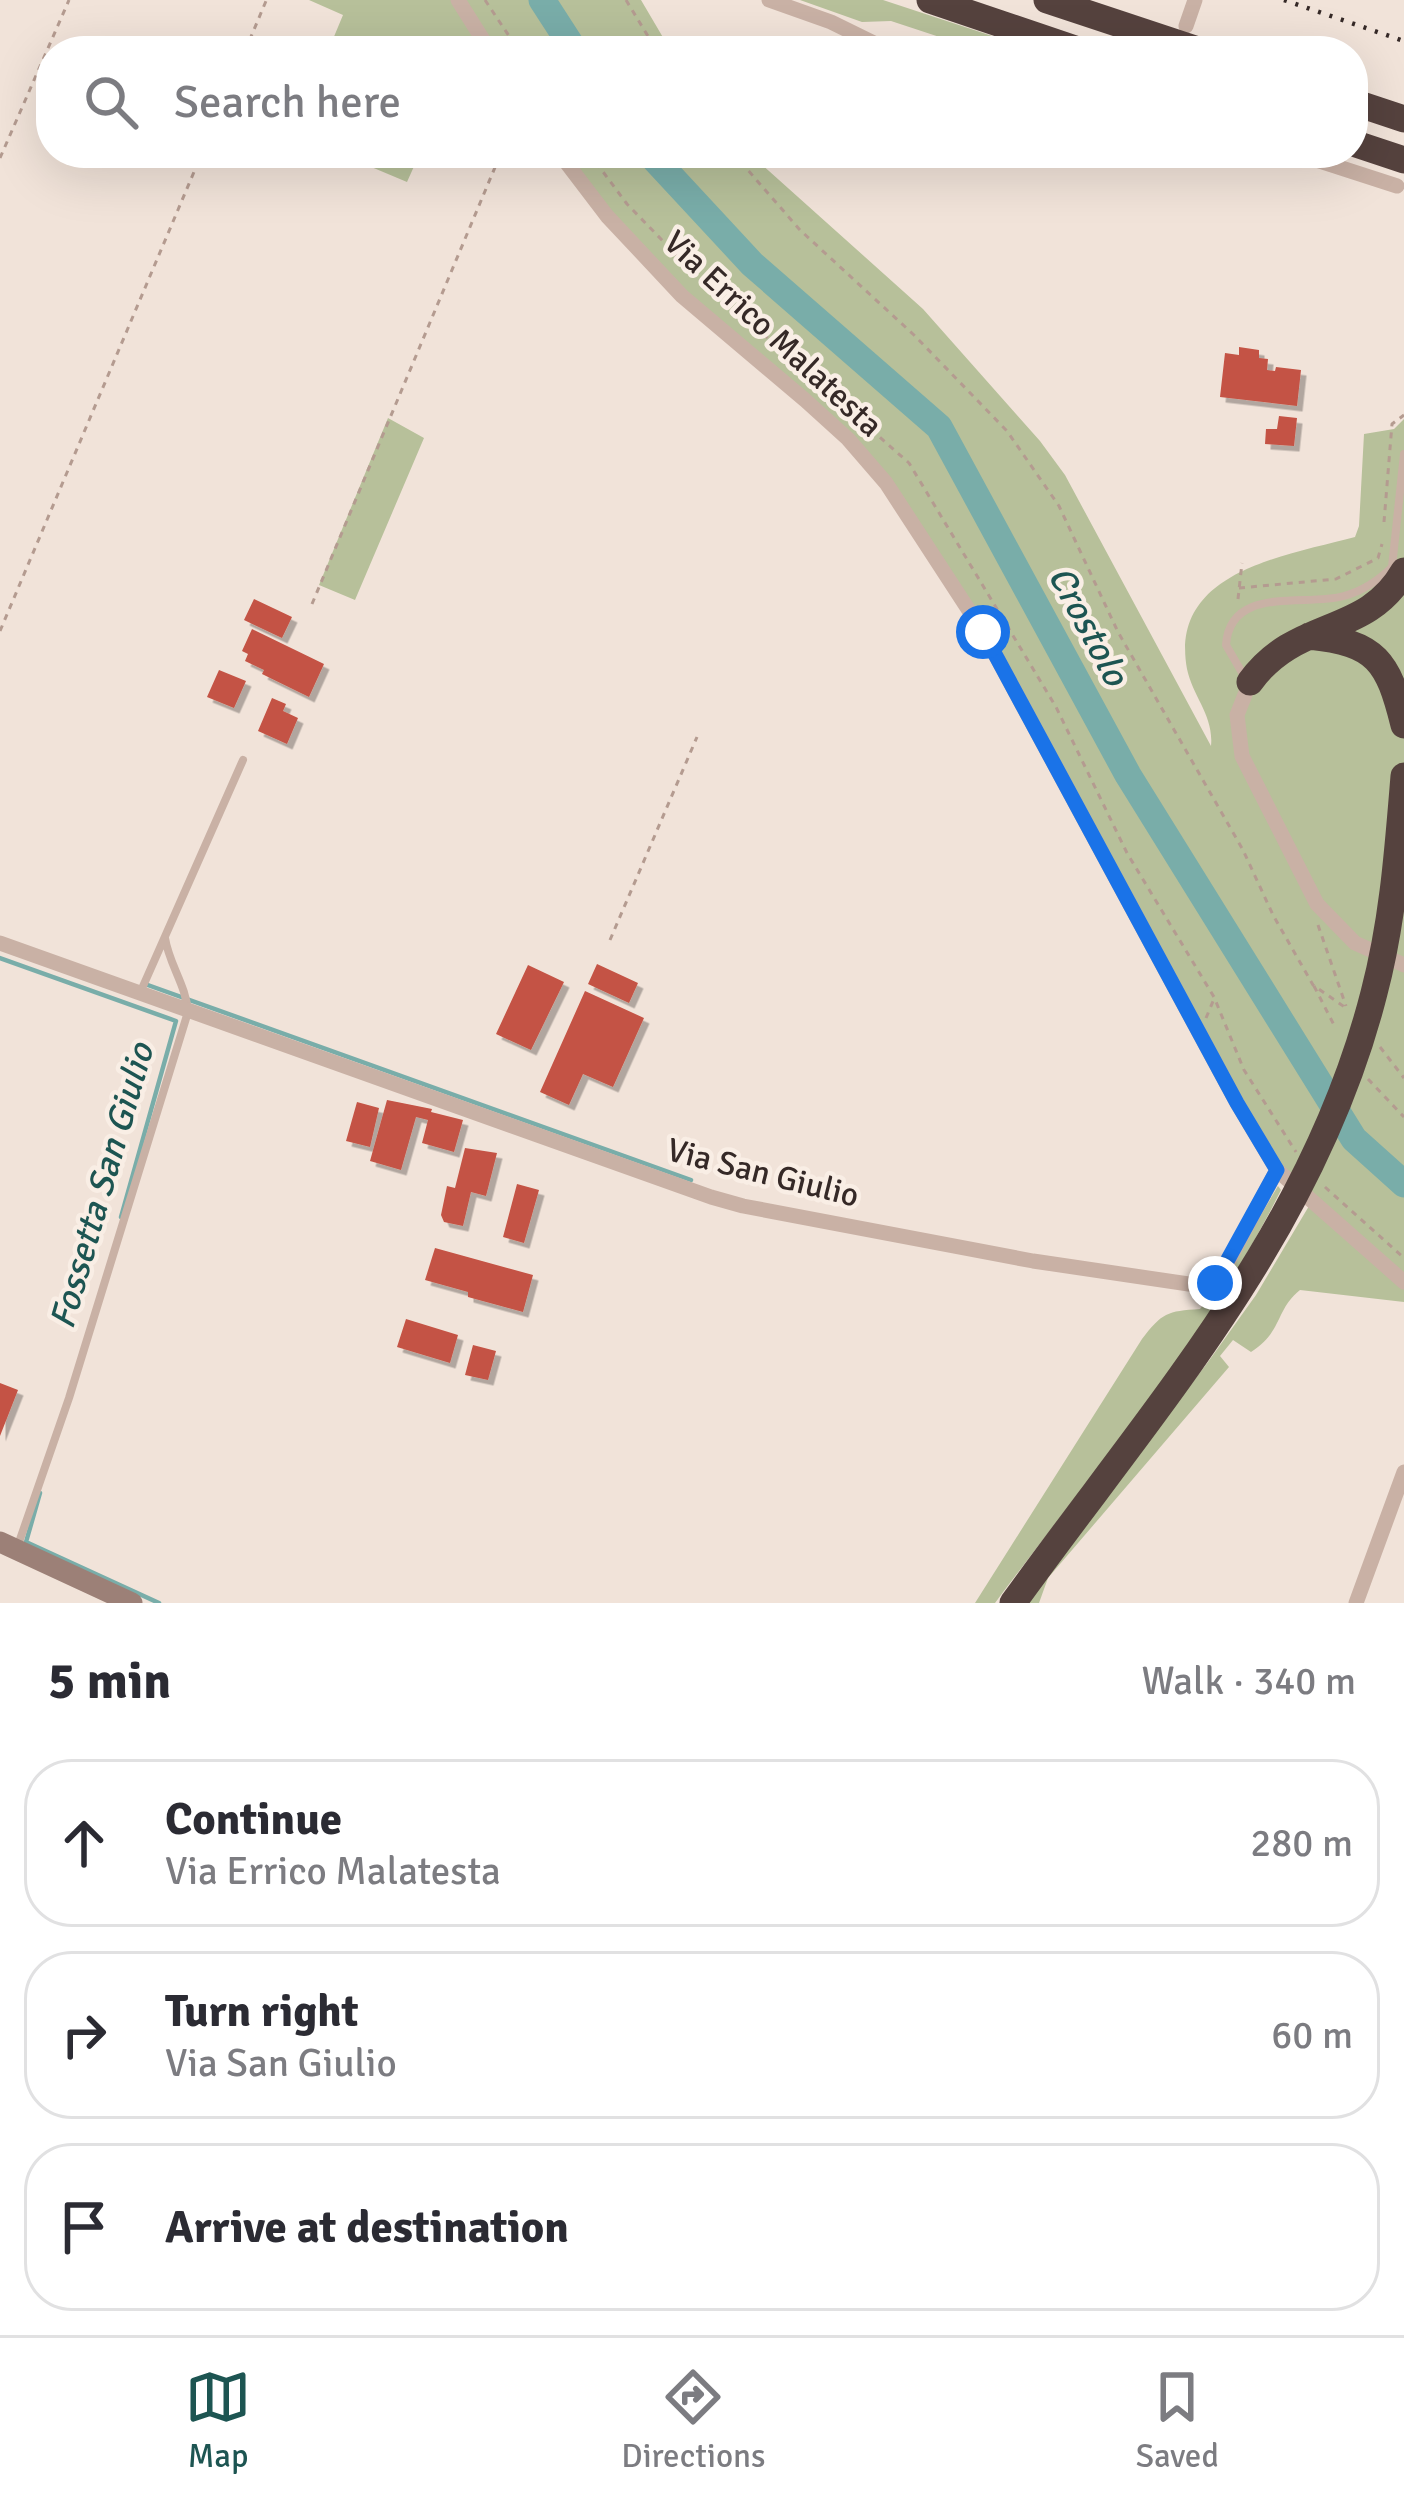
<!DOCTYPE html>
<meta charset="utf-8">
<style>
:root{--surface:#fff;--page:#f2f2f3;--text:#2b2b33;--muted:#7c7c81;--line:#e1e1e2;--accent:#1d5552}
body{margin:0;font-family:Signika,sans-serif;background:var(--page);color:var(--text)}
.stop{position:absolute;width:36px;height:36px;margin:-27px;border:9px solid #1a73e8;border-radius:50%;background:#fff}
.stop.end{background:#1a73e8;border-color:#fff;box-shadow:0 3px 12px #0008}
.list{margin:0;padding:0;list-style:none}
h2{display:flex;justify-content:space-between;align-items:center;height:156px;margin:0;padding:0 48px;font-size:51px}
h2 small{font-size:39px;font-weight:400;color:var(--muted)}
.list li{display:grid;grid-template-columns:78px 1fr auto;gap:36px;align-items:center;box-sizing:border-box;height:168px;margin:0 24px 24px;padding:0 24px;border:3px solid var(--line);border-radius:48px}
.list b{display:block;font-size:45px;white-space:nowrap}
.list p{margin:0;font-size:39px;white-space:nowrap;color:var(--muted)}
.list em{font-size:39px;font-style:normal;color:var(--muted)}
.icon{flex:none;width:66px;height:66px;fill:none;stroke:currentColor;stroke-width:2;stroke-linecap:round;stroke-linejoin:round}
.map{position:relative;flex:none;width:1404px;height:1603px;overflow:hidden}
.search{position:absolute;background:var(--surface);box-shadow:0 12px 48px #0002;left:36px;right:36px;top:36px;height:132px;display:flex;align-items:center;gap:30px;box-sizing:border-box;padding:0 42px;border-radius:48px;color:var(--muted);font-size:45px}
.sheet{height:732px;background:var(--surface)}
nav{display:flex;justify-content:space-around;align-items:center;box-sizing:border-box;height:168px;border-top:3px solid var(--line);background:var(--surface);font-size:33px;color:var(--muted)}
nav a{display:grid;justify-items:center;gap:6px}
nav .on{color:var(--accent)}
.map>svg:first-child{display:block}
.green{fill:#b7c09a}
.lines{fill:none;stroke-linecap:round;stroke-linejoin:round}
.stream{stroke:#79ada9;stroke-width:4.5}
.river{stroke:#79ada9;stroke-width:27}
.building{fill:#c45344;filter:url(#shadow)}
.path{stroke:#b49b90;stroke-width:3;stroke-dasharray:6 6;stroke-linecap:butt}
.lane{stroke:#c9b1a5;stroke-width:8}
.street{stroke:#c9b1a5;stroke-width:15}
.secondary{stroke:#9c8077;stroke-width:21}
.highway{stroke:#55423e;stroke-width:27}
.rail{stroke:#352927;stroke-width:4.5;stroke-dasharray:3 9;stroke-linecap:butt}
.route{stroke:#1a73e8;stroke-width:15}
.labels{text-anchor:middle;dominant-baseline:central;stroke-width:9;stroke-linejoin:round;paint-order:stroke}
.street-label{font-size:33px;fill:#352927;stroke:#f9eee5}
.water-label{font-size:36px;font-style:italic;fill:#1d5552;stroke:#f9eee5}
</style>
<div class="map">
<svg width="1404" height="1603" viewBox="0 0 1404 1603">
<defs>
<filter id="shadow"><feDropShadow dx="5.5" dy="5.5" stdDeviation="0" flood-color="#0004"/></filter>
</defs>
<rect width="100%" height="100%" fill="#f1e3d9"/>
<path class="green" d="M309 0H641L671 51H494L478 26 466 51H328L343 15Z
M800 0H883L1038 51H982L891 21 862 22Z
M338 153H420L407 182Z
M562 153H749L923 309 1040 441 1065 475 1211 746C1214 716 1193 697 1187 669 1169 571 1285 556 1355 537L1359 526 1364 434 1394 429 1404 419V1276L1283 1172 886 478 683 294Z
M388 418 424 438 355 600 319 585Z
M1278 1186 1281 1190C1206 1341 1095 1468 995 1603H975L1142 1339C1162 1313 1167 1311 1200 1309L1221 1283Z
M1309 1206 1404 1286V1302L1300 1290C1275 1310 1283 1332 1251 1352L1233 1340 1220 1356 1229 1367 1048 1578 1039 1603H1025L1208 1362 1256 1295Z"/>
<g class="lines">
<path class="stream" d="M0 958 176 1021 121 1217
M145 984 691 1180
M40 1493 26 1542 159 1603"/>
<path class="river" d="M542 0 575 51
M649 153 752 264 939 427 1128 775 1354 1139 1404 1184"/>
</g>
<path class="building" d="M1239 347 1259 350V358L1268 359 1267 370 1275 371 1276 367 1301 370 1297 406 1220 397 1225 353 1239 355Z
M1279 416 1297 418 1294 446 1265 444 1266 429H1277Z
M254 599 292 617 282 638 244 620Z
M252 629 324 664 309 697 262 674 264 670 245 661 248 654 242 651Z
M219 670 246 681 234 708 207 697Z
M272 698 286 704 283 711 298 718 287 744 258 731Z
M597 964 638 983 629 1003 588 984Z
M528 965 564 982 531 1050 496 1034Z
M585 991 644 1018 613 1087 583 1074 569 1105 540 1092Z
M387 1100 432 1109 431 1112 463 1120 454 1152 422 1143 428 1120 416 1117 401 1170 370 1161Z
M357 1102 379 1108 370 1147 346 1141Z
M465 1148 497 1153 486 1196 471 1192 463 1226 444 1222 441 1215 447 1186 455 1188Z
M517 1184 539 1190 524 1243 503 1237Z
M435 1248 533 1275 523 1312 468 1297V1292L425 1280Z
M406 1319 458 1335 450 1363 397 1347Z
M473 1345 496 1351 488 1380 465 1375Z
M0 1383 18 1390 0 1436Z"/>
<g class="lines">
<path class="path" d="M485 0 519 51
M626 0 657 51
M245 51 266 1
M589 153 627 204 692 271 909 463 1056 707 1127 853 1214 997 1244 1070 1296 1152
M733 153 800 230 914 335 1007 431 1059 506 1118 632 1243 850 1273 915 1313 985 1346 1008
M0 158 69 0
M1384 522 1392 424 1404 415
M1239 588 1336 579 1378 558 1382 544
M1238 599 1242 563
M312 604 501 153
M0 631 202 153
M1318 925 1346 1006
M610 940 697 737
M1314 986 1334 1025
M1206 1018 1214 999
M1380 1047 1404 1078
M1368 1079 1404 1117
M1325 1187 1404 1258"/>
<path class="lane" d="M1244 676 1226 645C1230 585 1304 607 1344 596 1362 591 1379 580 1392 567L1404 454
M140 993 243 760
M17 1548 69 1398 188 1012C186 985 169 964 165 938"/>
<path class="street" d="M458 0 490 51
M769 0 831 22 890 51
M1186 26 1195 0
M559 153 607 216 682 296 805 400 848 439 886 483 983 632 1237 1103 1277 1170 1404 1282
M1295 153 1397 186
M1250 682 1237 715 1242 756 1317 904 1355 943 1404 965
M0 943 711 1197 743 1206 1033 1261 1209 1287 1220 1277 1277 1170
M1356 1603 1404 1472"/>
<path class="secondary" d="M0 1542 132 1603"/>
<path class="highway" d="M930 0 1081 51
M1047 0 1201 51
M1353 102 1404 119
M1353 143 1404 160
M1309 636C1377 643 1388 661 1404 725
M1250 682C1297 617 1366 638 1404 571
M1013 1603C1154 1407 1313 1233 1374 993 1393 921 1398 849 1404 776"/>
<path class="rail" d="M1284 0 1404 41"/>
</g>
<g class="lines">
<path class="route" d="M983 632 1237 1103 1277 1170 1215 1283"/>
</g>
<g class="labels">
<g class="street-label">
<text transform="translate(773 334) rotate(43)">Via Errico Malatesta</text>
<text transform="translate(763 1173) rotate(14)">Via San Giulio</text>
</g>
<g class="water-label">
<text transform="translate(1088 626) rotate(62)">Crostolo</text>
<text transform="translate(102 1186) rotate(-74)">Fossetta San Giulio</text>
</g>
</g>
</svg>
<div class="stop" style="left:983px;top:632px"></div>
<div class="stop end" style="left:1215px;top:1283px"></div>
<div class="search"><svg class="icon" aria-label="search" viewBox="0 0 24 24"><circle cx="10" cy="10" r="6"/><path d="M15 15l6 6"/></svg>Search here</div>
</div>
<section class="sheet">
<h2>5 min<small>Walk · 340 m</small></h2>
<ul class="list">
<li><svg class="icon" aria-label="ahead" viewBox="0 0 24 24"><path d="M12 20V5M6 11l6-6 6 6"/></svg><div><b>Continue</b><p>Via Errico Malatesta</p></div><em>280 m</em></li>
<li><svg class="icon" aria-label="right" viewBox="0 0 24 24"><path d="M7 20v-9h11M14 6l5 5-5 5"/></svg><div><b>Turn right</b><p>Via San Giulio</p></div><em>60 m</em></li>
<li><svg class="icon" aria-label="arrive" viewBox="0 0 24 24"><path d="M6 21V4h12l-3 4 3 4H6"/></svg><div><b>Arrive at destination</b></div></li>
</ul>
</section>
<nav>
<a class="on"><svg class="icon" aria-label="map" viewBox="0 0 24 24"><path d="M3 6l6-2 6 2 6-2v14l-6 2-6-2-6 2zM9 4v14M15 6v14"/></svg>Map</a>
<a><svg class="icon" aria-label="directions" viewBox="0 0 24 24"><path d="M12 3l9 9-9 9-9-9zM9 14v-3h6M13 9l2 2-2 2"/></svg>Directions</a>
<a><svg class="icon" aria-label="saved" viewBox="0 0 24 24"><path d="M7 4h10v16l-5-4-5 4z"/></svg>Saved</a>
</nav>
